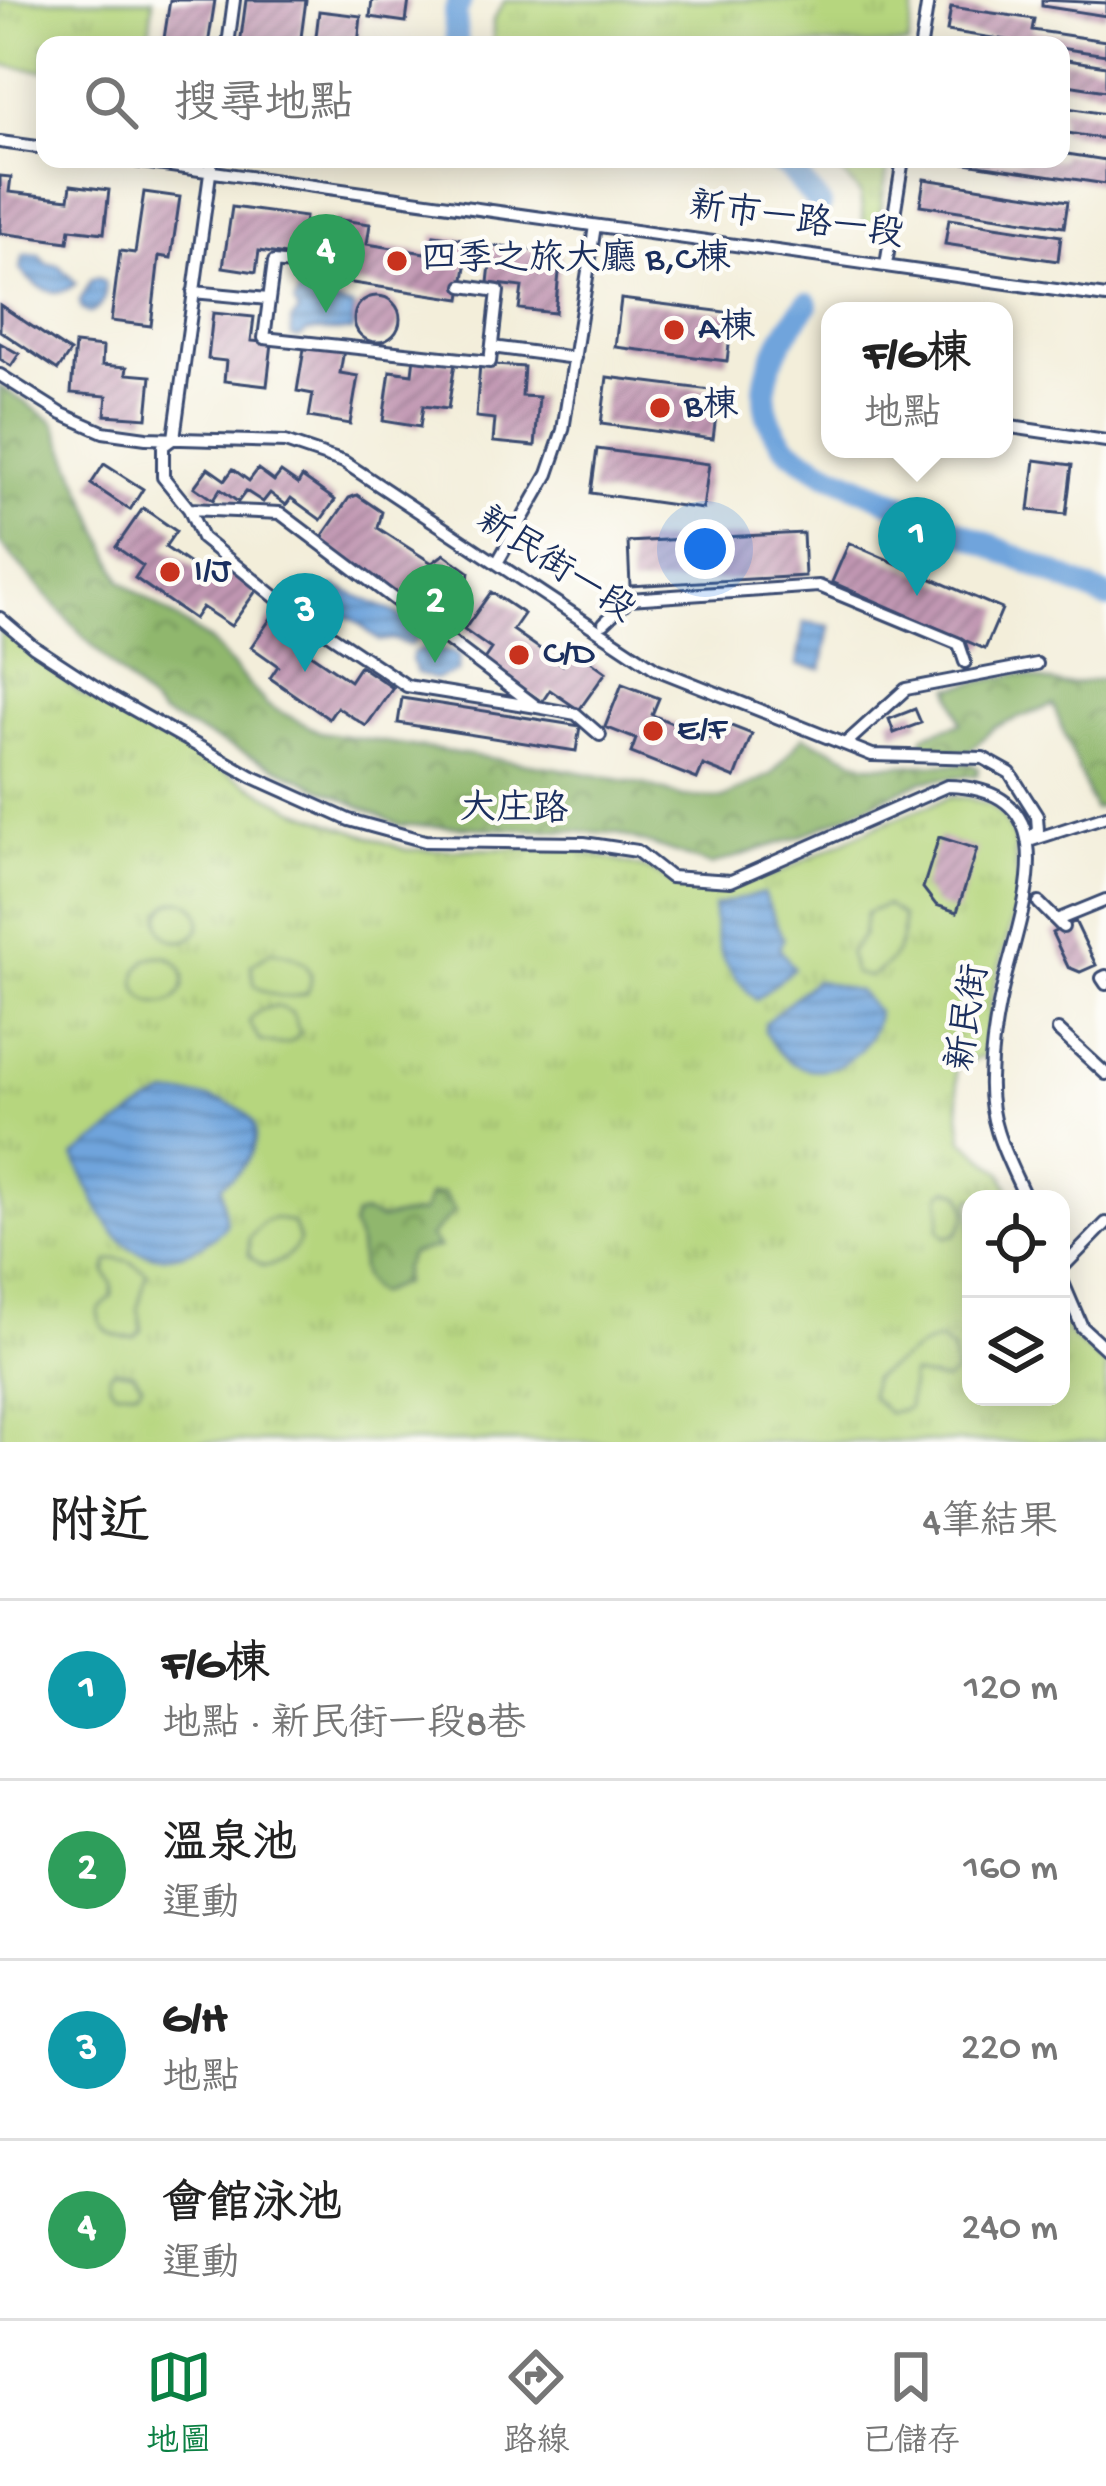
<!DOCTYPE html>
<html lang="zh-TW">
<meta charset="utf-8">
<style>
:root{--surface:#fff;--page:#f6f6f6;--text:#222;--muted:#767676;--line:#e0e0e0;--accent:#0b8043}
body{margin:0;font-family:"Gochi Hand","LXGW WenKai TC",sans-serif;background:var(--page);color:var(--text)}
.controls{position:absolute;right:36px;bottom:36px;display:grid;overflow:hidden;border-radius:24px;box-shadow:0 6px 30px #0003}
.controls button{width:108px;height:108px;display:grid;place-items:center;padding:0;border:0;border-bottom:3px solid var(--line);background:var(--surface);color:var(--text);font:60px sans-serif}
.you{position:absolute;left:705px;top:549px;width:42px;height:42px;margin:-30px;border:9px solid #fff;border-radius:50%;background:#1a73e8;box-shadow:0 0 0 18px #1a73e833}
.badge{display:grid;place-items:center;width:78px;height:78px;border-radius:50%;background:var(--accent);color:#fff;font-size:39px;font-weight:700}
.pin{position:absolute;translate:-50% -99px;filter:drop-shadow(0 3px 6px #0008)}
.pin::after{content:'';position:absolute;top:63px;width:42px;height:36px;background:inherit;clip-path:polygon(0 0,100% 0,50% 100%)}
.popup{position:absolute;left:821px;top:302px;width:192px;height:156px;box-sizing:border-box;display:grid;place-content:center;border-radius:24px;background:var(--surface);filter:drop-shadow(0 3px 9px #0005);font-size:39px;white-space:nowrap;color:var(--muted)}
.popup b{font-size:45px;color:var(--text)}
.popup::after{content:'';position:absolute;left:50%;top:100%;margin-left:-24px;border:24px solid transparent;border-top-color:var(--surface)}
.list{margin:0;padding:0;list-style:none}
h2{display:flex;justify-content:space-between;align-items:center;height:156px;margin:0;padding:0 48px;font-size:51px}
h2 small{font-size:39px;font-weight:400;color:var(--muted)}
.list li{display:grid;grid-template-columns:78px 1fr auto;gap:36px;align-items:center;box-sizing:border-box;height:180px;padding:0 48px;border-top:3px solid var(--line)}
.list b{display:block;font-size:45px;white-space:nowrap}
.list p{margin:0;font-size:39px;white-space:nowrap;color:var(--muted)}
.list em{font-size:39px;font-style:normal;color:var(--muted)}
.icon{flex:none;width:66px;height:66px;fill:none;stroke:currentColor;stroke-width:2;stroke-linecap:round;stroke-linejoin:round}
.map{position:relative;flex:none;width:1106px;height:1442px;overflow:hidden}
.search{position:absolute;background:var(--surface);box-shadow:0 6px 30px #0003;left:36px;right:36px;top:36px;height:132px;display:flex;align-items:center;gap:30px;box-sizing:border-box;padding:0 42px;border-radius:24px;color:var(--muted);font-size:45px}
.sheet{height:876px;background:var(--surface)}
nav{display:flex;justify-content:space-around;align-items:center;box-sizing:border-box;height:168px;border-top:3px solid var(--line);background:var(--surface);font-size:33px;color:var(--muted)}
nav a{display:grid;justify-items:center;gap:6px}
nav .on{color:var(--accent)}
.map>svg:first-child{display:block}
.grass{fill:url(#grass-tufts);stroke:#68826e;stroke-width:3}
.forest{fill:url(#forest-crowns);stroke:#567366;stroke-width:3}
.garden{fill:#b6d67e;stroke:#68826e;stroke-width:3}
.water{fill:url(#water-rules);stroke:#456a9d;stroke-width:3}
.lines{fill:none;stroke-linecap:round;stroke-linejoin:round}
.river{stroke:#6fa4dc;stroke-width:24}
.building{fill:url(#building-hatch)}
.street-casing{stroke:#3b4c71;stroke-width:16}
.street{stroke:#fff;stroke-width:10}
.poi-dot{fill:#c8321e;stroke:#fdfcf7;stroke-width:4.5}
.labels{text-anchor:middle;dominant-baseline:central;stroke-width:9;stroke-linejoin:round;paint-order:stroke}
.street-label{font-size:36px;fill:#1b2f5e;stroke:#fdfcf7}
.poi-label{font-size:36px;fill:#1b2f5e;stroke:#fdfcf7;text-anchor:start}
</style>
<div class="map">
<svg width="1106" height="1442" viewBox="0 0 1106 1442">
<defs>
<pattern id="grass-tufts" width="24" height="20" patternUnits="userSpaceOnUse" patternTransform="scale(3)"><rect width="24" height="20" fill="#b6d67e"/><path d="M3 7l-1-3M5 7V3M7 7l1-3M15 17l-1-3M17 17v-4M19 17l1-3" fill="none" stroke="#9cb86f"/></pattern>
<pattern id="forest-crowns" width="20" height="18" patternUnits="userSpaceOnUse" patternTransform="scale(3)"><rect width="20" height="18" fill="#90b76d"/><path d="M2 6a3 3 0 1 1 6 0M12 15a3 3 0 1 1 6 0" fill="none" stroke="#75955d"/></pattern>
<pattern id="water-rules" width="6" height="5" patternUnits="userSpaceOnUse" patternTransform="scale(3)"><rect width="6" height="5" fill="#6fa4dc"/><path d="M0 2.5h6" fill="none" stroke="#5a86b6"/></pattern>
<pattern id="building-hatch" width="6" height="6" patternUnits="userSpaceOnUse" patternTransform="scale(3)"><rect width="6" height="6" fill="#c197b2"/><path d="M-1 1l2-2M0 6l6-6M5 7l2-2" fill="none" stroke="#9c7c94"/></pattern>
</defs>
<rect width="100%" height="100%" fill="#fdfcf7"/>
<filter id="ink" filterUnits="userSpaceOnUse"><feTurbulence type="fractalNoise" baseFrequency=".00833" numOctaves="2"/><feDisplacementMap in="SourceGraphic" scale="24" xChannelSelector="R" yChannelSelector="G"/><feConvolveMatrix kernelMatrix="1 2 1 2 8 2 1 2 1" color-interpolation-filters="sRGB"/></filter>
<filter id="wash" filterUnits="userSpaceOnUse"><feTurbulence type="fractalNoise" baseFrequency=".004" numOctaves="4" result="noise"/><feDisplacementMap in="SourceGraphic" scale="48" xChannelSelector="R" yChannelSelector="G"/><feGaussianBlur stdDeviation="2.7" result="paint"/><feColorMatrix in="noise" values="0 0 0 0 0 0 0 0 0 0 0 0 0 0 0 0 0 1.4 0 .05"/><feComposite in="paint" operator="in"/></filter>
<g filter="url(#wash)">
<rect width="100%" height="100%" fill="#f3eeda"/>
<path class="grass" d="M0 0H153L148 45H45V71L0 65Z
M505 0H915L908 45H493V20Z
M829 159H889L878 226 864 225 860 193Z
M0 629 80 693 295 810 406 850 570 848 647 869 683 888 732 887 776 874 874 827 951 797 968 798 989 805 1003 817 1014 839 1018 899 993 991 983 1056 955 1067 963 1140 1001 1172 1014 1199H971V1397H1061V1312L1070 1335 1106 1366V1442H0Z"/>
<path class="forest" d="M0 386 54 422 121 581 210 641 267 705 320 732 568 770 646 785 683 797 723 798 772 774 803 736 867 765 971 764 978 768 977 775 922 781 799 837 711 865 616 833 400 825 162 715 83 636 0 543Z
M1018 674 1064 685 1106 679V806L1094 809 1053 705 995 727 968 752 920 748 924 735 961 723 950 688Z
M443 1194 455 1211 430 1237 439 1247 410 1254 403 1269V1283L377 1294C350 1276 368 1252 352 1226L356 1215 365 1213 380 1219 423 1212 429 1195Z"/>
<path class="garden" d="M160 921a20 20 0 1 1 40 0a20 20 0 1 1-40 0Z
M886 905 902 916C905 945 894 964 868 977L854 973 849 954 863 935 866 913Z
M271 952C294 953 321 965 307 993 288 1000 272 997 255 986L251 965Z
M136 980a24 24 0 1 1 48 0a24 24 0 1 1-48 0Z
M280 1007 292 1013 300 1033C289 1049 277 1044 260 1041L249 1022C256 1010 266 1006 280 1007Z
M948 1189 961 1193C970 1210 967 1221 955 1235L945 1237 938 1229C943 1216 939 1206 941 1193Z
M274 1218 293 1223 299 1240C295 1254 277 1266 263 1266L249 1256V1238L264 1222Z
M117 1259 129 1261 147 1273 138 1307 142 1330 135 1337C116 1339 98 1331 98 1310L112 1297V1284L105 1272 108 1261Z
M938 1340 953 1350 955 1373 946 1381 912 1374 908 1408 888 1413 870 1395 873 1378 922 1346Z
M114 1370 133 1373 142 1384 138 1390 116 1391 110 1385 109 1375Z"/>
<path class="water" d="M24 255H39L47 264 58 265 76 283C57 302 34 287 20 269Z
M98 278 104 282C107 295 103 310 89 313L81 309 80 301 92 279Z
M301 288 310 296 353 307V331H308L299 338 292 337 291 321 299 312 294 303Z
M335 586 396 613 417 630 419 638 410 645 392 639 379 641 355 620 329 609 324 595Z
M804 622 830 626 822 669 797 665Z
M425 647 454 653 459 658 457 672 435 679 417 673 411 660 413 653Z
M763 893 783 939 779 948 794 968 756 1000C725 967 714 952 714 906Z
M815 980 858 991 877 1011C875 1049 834 1082 796 1065 781 1058 773 1044 764 1031L765 1023Z
M168 1095C200 1095 269 1100 253 1148 247 1165 236 1176 221 1185L226 1225C199 1255 152 1271 119 1238 99 1217 86 1181 74 1156L148 1104Z"/>
<g class="lines">
<path class="river" d="M457 45 455 14 460 0
M773 159 789 168 820 205
M807 304C774 346 742 398 787 447 797 457 814 464 826 472L1106 597"/>
</g>
<g id="blocks">
<path class="building" d="M170 0H215L208 45H163Z
M246 0H306L300 45H240Z
M372 0H409L406 22 370 17Z
M1042 0 1106 3V16L1042 6Z
M951 7 1034 19 1032 30 1106 41V55L947 31Z
M319 11 361 16 358 45H315Z
M1061 59 1106 66V91L1061 84Z
M1061 107 1106 114V139L1061 132Z
M1061 153 1106 160V184L959 162 1061 159Z
M0 176 11 177 9 192 69 199 71 185 109 190 104 233 70 229 68 242 0 233Z
M924 179 1068 201 1064 227 920 205Z
M144 192 180 197 171 258 159 256 151 326 111 321 120 251 135 253Z
M232 207 305 217 299 257 259 251 256 272 223 267Z
M334 219 370 224 367 244 431 254 434 235 470 240 461 299 325 279Z
M949 219 1061 236 1058 261 945 244Z
M492 246 561 253 555 313 519 309 522 287 488 283Z
M354 319a23 23 0 1 1 46 0a23 23 0 1 1-46 0Z
M621 299 733 313 727 361 615 347Z
M0 305 70 352 58 370 0 331Z
M213 313 254 317 251 341 272 343 267 386 224 381 226 361 208 359Z
M0 343 19 354 11 366 0 359Z
M305 343 344 350 340 373 358 376 350 424 309 417 313 394 297 391Z
M75 344 103 347 102 365 127 367 126 374 151 376 147 418 105 415 107 396 71 393Z
M414 357 455 363 448 409 423 406 420 427 383 421 390 371 412 374Z
M480 364 524 367 522 396 539 397 535 446 493 442 495 419 476 417Z
M607 377 719 391 713 439 601 424Z
M597 449 709 464 703 509 591 493Z
M1035 460 1072 465 1066 514 1029 510Z
M104 464 143 489 130 510 91 484Z
M208 468 225 480 233 469 249 481 258 469 274 481 281 472 298 484 302 477 335 500 321 520 291 498 286 505 270 493 263 502 246 491 238 502 220 489 213 500 194 487Z
M357 495 382 512 378 528 432 563 444 554 469 572 468 580 443 616 434 621 323 543 324 534 349 498Z
M143 508 176 531 165 547 215 581 226 566 258 588 231 626 202 607 194 619 135 578 143 566 116 547Z
M803 533 805 576 630 586 628 542Z
M849 543 1002 609 985 649 832 582Z
M491 592 524 614 513 630 563 665 574 649 606 672 579 710 550 690 542 702 483 661 491 649 464 630Z
M278 608 311 631 300 647 350 681 360 666 393 688 366 726 337 707 329 719 270 678 278 666 251 647Z
M622 684 659 698 652 715 709 738 716 720 752 734 735 778 703 765 697 779 631 753 636 739 605 727Z
M402 698 580 726 576 751 398 723Z
M915 709 921 723 894 733 889 719Z
M939 837 977 849 957 912 936 905 923 888Z
M1075 921 1096 965 1080 972 1068 967 1052 933Z"/>
</g>
</g>
<g filter="url(#ink)">
<use href="#blocks" fill-opacity="0" stroke="#3b4c71" stroke-width="3"/>
<g class="lines">
<g class="street-casing">
<path id="street" d="M228 45 234 0
M921 45 928 0
M0 142 45 148
M121 159 1106 297
M886 265 903 159
M326 268 274 262 264 338 490 362 498 291 463 286
M193 292 268 299
M492 347 575 358
M0 375 62 414 103 432 146 438 285 442 344 462 656 669 872 755 983 758 1010 773 1037 816 1038 830 1028 841
M1004 426 1106 441
M189 509 202 538 284 604 407 686 537 707 280 513 189 509 163 477V446L174 438 212 159
M497 563 548 474 563 430 595 226
M0 618 33 646 111 697 253 777 349 820 425 841 584 843 637 851 670 877 731 881 947 786C1069 788 1024 903 1005 978 997 1011 991 1044 990 1078 988 1125 1007 1157 1026 1199
M604 623 629 599 819 586 959 644 965 662
M537 707 576 714 600 735
M845 744 906 689 1037 664
M1032 840 1106 816
M1039 903 1063 927
M1057 920 1106 900
M1106 976 1102 978 1106 984
M1058 1030 1106 1074
M1061 1269 1106 1223
M1061 1278 1082 1327 1106 1349"/>
</g>
<use href="#street" class="street"/>
</g>
</g>
<g class="poi-dot">
<circle cx="397" cy="261" r="12"/>
<circle cx="674" cy="330" r="12"/>
<circle cx="660" cy="408" r="12"/>
<circle cx="170" cy="572" r="12"/>
<circle cx="519" cy="655" r="12"/>
<circle cx="653" cy="731" r="12"/>
</g>
<g class="labels">
<g class="street-label">
<text transform="translate(796 223) rotate(8)">新市一路一段</text>
<text transform="translate(554 567) rotate(33)">新民街一段</text>
<text transform="translate(514 812) rotate(1)">大庄路</text>
<text transform="translate(971 1018) rotate(-81)">新民街</text>
</g>
<g class="poi-label">
<text x="421" y="261">四季之旅大廳 B,C棟</text>
<text x="698" y="330">A棟</text>
<text x="684" y="408">B棟</text>
<text x="194" y="572">I/J</text>
<text x="543" y="655">C/D</text>
<text x="677" y="731">E/F</text>
</g>
</g>
</svg>
<div class="controls">
<button><svg class="icon" aria-label="locate" viewBox="0 0 24 24"><circle cx="12" cy="12" r="6"/><path d="M12 2v4M12 18v4M2 12h4M18 12h4"/></svg></button>
<button><svg class="icon" aria-label="layers" viewBox="0 0 24 24"><path d="M12 4l9 5-9 5-9-5zM3 14l9 5 9-5"/></svg></button>
</div>
<div class="you"></div>
<div class="pin badge" style="left:917px;top:596px;background:#0f9aa8">1</div>
<div class="popup"><b>F/G棟</b>地點</div>
<div class="pin badge" style="left:435px;top:663px;background:#2e9e5b">2</div>
<div class="pin badge" style="left:305px;top:672px;background:#0f9aa8">3</div>
<div class="pin badge" style="left:326px;top:313px;background:#2e9e5b">4</div>
<div class="search"><svg class="icon" aria-label="search" viewBox="0 0 24 24"><circle cx="10" cy="10" r="6"/><path d="M15 15l6 6"/></svg>搜尋地點</div>
</div>
<section class="sheet">
<h2>附近<small>4筆結果</small></h2>
<ul class="list">
<li><span class="badge" style="background:#0f9aa8">1</span><div><b>F/G棟</b><p>地點 · 新民街一段8巷</p></div><em>120 m</em></li>
<li><span class="badge" style="background:#2e9e5b">2</span><div><b>溫泉池</b><p>運動</p></div><em>160 m</em></li>
<li><span class="badge" style="background:#0f9aa8">3</span><div><b>G/H</b><p>地點</p></div><em>220 m</em></li>
<li><span class="badge" style="background:#2e9e5b">4</span><div><b>會館泳池</b><p>運動</p></div><em>240 m</em></li>
</ul>
</section>
<nav>
<a class="on"><svg class="icon" aria-label="map" viewBox="0 0 24 24"><path d="M3 6l6-2 6 2 6-2v14l-6 2-6-2-6 2zM9 4v14M15 6v14"/></svg>地圖</a>
<a><svg class="icon" aria-label="directions" viewBox="0 0 24 24"><path d="M12 3l9 9-9 9-9-9zM9 14v-3h6M13 9l2 2-2 2"/></svg>路線</a>
<a><svg class="icon" aria-label="saved" viewBox="0 0 24 24"><path d="M7 4h10v16l-5-4-5 4z"/></svg>已儲存</a>
</nav>
